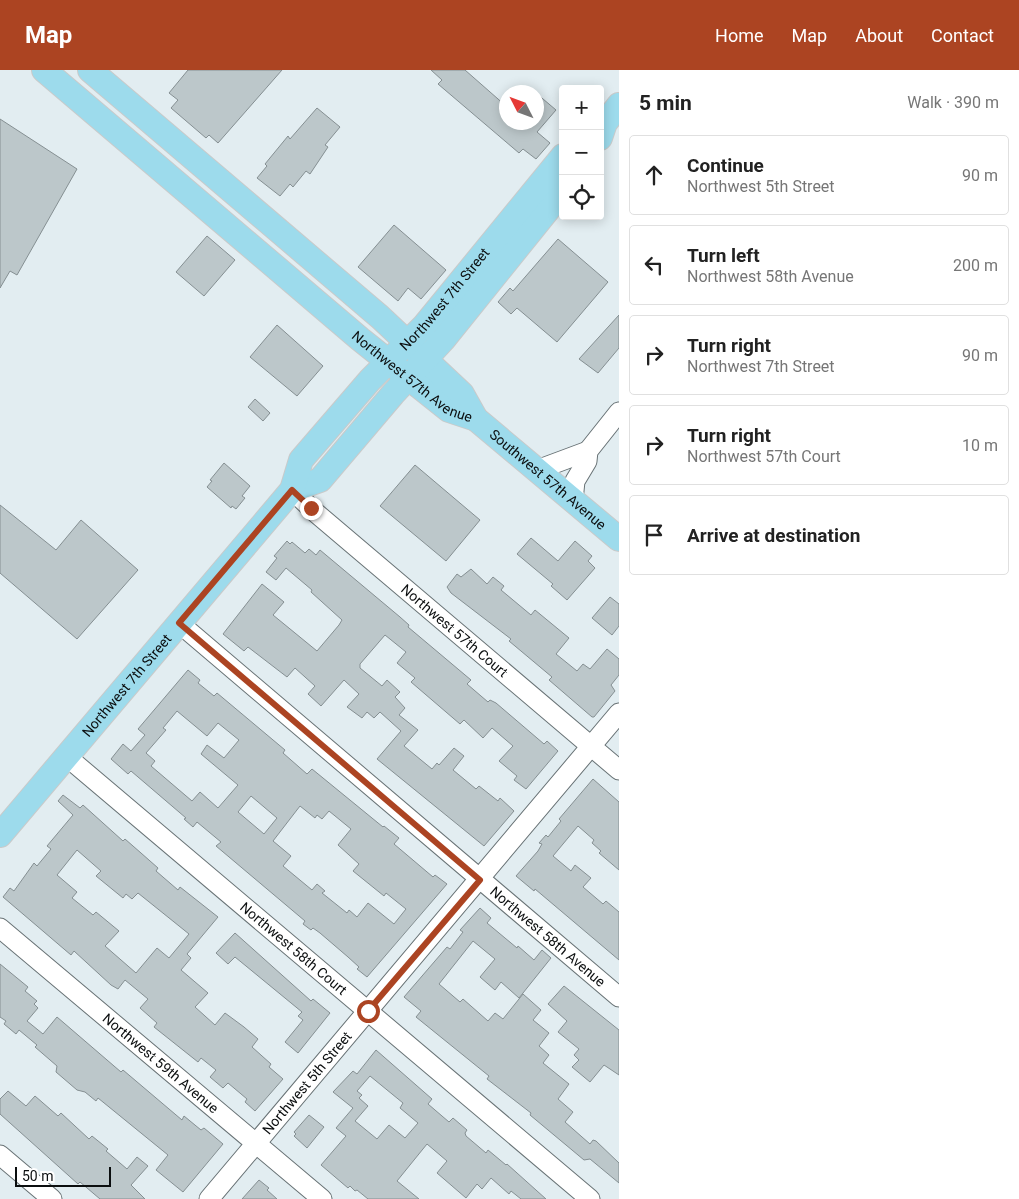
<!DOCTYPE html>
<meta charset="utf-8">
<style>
:root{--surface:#fff;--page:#f6f6f6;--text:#222;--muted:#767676;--line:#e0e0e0;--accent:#ac4422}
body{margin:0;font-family:Roboto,sans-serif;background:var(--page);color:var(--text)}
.controls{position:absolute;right:15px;top:15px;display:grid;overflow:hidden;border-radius:5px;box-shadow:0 2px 12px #0003}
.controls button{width:45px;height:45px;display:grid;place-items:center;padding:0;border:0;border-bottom:1px solid var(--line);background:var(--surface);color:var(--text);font:25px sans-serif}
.compass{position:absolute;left:499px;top:15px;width:45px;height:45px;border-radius:50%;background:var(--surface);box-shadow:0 2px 12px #0003;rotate:312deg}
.scale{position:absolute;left:15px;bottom:12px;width:96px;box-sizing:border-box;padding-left:5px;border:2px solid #0b0e0f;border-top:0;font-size:14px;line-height:18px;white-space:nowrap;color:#0b0e0f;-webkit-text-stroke:4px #fff;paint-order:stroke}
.stop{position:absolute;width:15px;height:15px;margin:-11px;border:4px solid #ac4422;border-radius:50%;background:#fff}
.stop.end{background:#ac4422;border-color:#fff;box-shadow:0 1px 5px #0008}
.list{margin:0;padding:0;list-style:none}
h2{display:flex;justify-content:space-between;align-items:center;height:65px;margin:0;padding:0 20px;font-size:21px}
h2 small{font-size:16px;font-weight:400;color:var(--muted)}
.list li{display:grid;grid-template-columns:32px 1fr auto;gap:15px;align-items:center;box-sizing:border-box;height:80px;margin:0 10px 10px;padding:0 10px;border:1px solid var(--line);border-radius:5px}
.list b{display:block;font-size:19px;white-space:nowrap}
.list p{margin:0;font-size:16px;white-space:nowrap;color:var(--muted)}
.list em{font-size:16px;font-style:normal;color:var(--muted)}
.icon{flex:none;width:28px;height:28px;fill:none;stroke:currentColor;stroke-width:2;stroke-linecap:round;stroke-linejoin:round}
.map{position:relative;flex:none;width:619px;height:1129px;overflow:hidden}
header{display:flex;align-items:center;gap:30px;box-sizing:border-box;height:70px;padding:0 25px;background:var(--accent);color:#fff}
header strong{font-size:24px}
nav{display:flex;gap:28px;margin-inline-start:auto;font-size:18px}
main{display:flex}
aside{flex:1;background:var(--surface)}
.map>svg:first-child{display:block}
.building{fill:#bcc7ca;stroke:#858f92;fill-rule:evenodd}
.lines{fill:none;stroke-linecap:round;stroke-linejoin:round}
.minor-casing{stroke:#687275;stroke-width:21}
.major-casing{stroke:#c9caca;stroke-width:26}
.minor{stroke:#fff;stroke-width:19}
.major{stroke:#9ddbec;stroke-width:24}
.route{stroke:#ac4422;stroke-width:6}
.labels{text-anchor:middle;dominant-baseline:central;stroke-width:4;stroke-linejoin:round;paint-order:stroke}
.street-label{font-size:14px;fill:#0b0e0f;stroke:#fff}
</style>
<header>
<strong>Map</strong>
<nav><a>Home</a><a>Map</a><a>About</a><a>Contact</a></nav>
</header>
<main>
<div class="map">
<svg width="619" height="1129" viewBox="0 0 619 1129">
<rect width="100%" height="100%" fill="#e2edf1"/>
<path class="building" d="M188 0H282L218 73 209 65 206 68 171 38 178 30 169 23Z
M431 0H465L506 36V52H536V23L556 40 537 62 550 73 536 89 523 79 519 83 438 14 442 10Z
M317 38 340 57 325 75 328 77 310 104 306 101 293 117 290 114 280 126 257 108 267 96 265 94 288 66 290 69Z
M0 49 77 99 17 205 10 201 0 218Z
M394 155 446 200 421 229 408 218 398 231 358 197Z
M207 166 235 190 204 226 176 202Z
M558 169 608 212 557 272 517 238 511 244 498 232 510 218 513 221Z
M619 245V278L598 303 579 289Z
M277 255 323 296 297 326 250 287Z
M255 329 270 343 263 351 248 337Z
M224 393 250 416 242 426 245 428 236 439 232 436 231 438 207 417 212 411 210 410Z
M415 395 480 450 446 491 380 436Z
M0 435 56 480 81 450 138 500 77 569 0 503Z
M531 468 558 491 575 471 592 486 588 491 595 498 567 530 551 516 553 514 517 484Z
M287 471 290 474 292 472 305 483 309 479 316 485 320 480 400 547 409 555 408 557 471 610 467 614 488 632 490 630 496 633 544 674 547 671 558 681 526 719 514 710 517 706 499 691 513 676 492 658 483 668 464 650 460 654 411 612 415 608 397 593 406 582 385 565 360 594V598L382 616 387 610 400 622 395 627 405 638 399 645 418 660 404 676 432 699 437 693 439 695 454 678 464 686 453 700 476 719 479 716 498 731 500 728 514 741 484 776 377 689 401 661 380 642 374 648 367 642 362 648 347 637 359 624 344 610 321 636 308 624 315 616 295 598 287 607 248 577 244 581 223 564 262 514 284 532 273 545 317 581 339 555 342 550 311 522 312 520 286 498 276 510 266 502 277 488 274 486Z
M471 499 487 514 493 507 504 516 501 520 531 545 535 540 569 568 556 584 577 601 583 594 590 599 607 579 619 589V605L611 615 615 621 594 647H592L549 610 552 607 509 571 511 569 451 523 447 517 457 504 461 507Z
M610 527 619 534V556L612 565 592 548Z
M188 600 200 610 198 613 214 626 217 623 285 680 283 683 307 704 312 699 383 757 384 756 399 768 394 774 433 807 435 805 447 814 367 907 357 899 359 897 348 887 320 863 313 858 311 860 303 854 305 851 216 776 221 772 197 752 193 757 184 749 186 748 131 701 128 704 111 689 123 674 131 681 145 665 138 659ZM177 641 207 666 218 653 239 670 224 688 207 675 201 684 238 715 218 738 200 722 192 731 151 696 155 691 146 683 166 660 163 658ZM251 726 277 748 264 764 238 742ZM300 736 315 748 317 745 322 749 329 741 351 759 338 775 359 794 353 801 384 826 386 823 406 839 394 854 368 833 357 847 349 840 347 843 322 823 325 821 317 814 312 820 283 796 291 786 273 771Z
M593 709 619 732V800L599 783 601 781 592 773 594 770 578 756 553 786 571 801 575 795 591 808 583 817 603 834 606 831 619 842V890L535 819 534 821 516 806 538 781 542 774 539 773 546 765 548 767 561 751 559 749Z
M63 725 80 738 83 735 123 771 125 769 141 783 158 798 156 801 178 820 180 817 218 847 187 884 191 888 181 900 208 923 195 937 215 955 225 943 244 957 258 969 252 977 271 994 269 997 283 1009 255 1041 245 1032 247 1029 228 1013 223 1018 210 1007 216 1000 201 988 198 992 154 957 157 953 140 938 148 929 125 910 118 919 111 915 74 881 71 885 3 827 10 818 14 821 34 793 37 796 51 779 47 776 73 745 58 731ZM77 780 101 801 96 806 123 828 126 824 132 829 138 823 189 864 169 888 157 878 136 903 105 876 119 861 96 842 93 845 72 828 77 822 57 805Z
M480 838 491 848 487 853 517 878 518 876 534 890 542 880 551 888 519 928 501 912 495 920 480 907 495 889 473 871 439 914 460 932 463 929 488 951 495 943 503 949 523 924 541 940 533 950 549 963 539 976 549 985 543 993 569 1014 558 1029 573 1042 565 1052 590 1074 593 1070 596 1071 619 1093V1113L590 1089 584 1090 530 1045 531 1043 487 1009 489 1006 416 947 421 941 404 927 447 877 450 879 463 862 460 860Z
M235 863 311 931 313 929 330 943 298 983 285 972 303 950 298 946 302 942 235 887 228 894 216 883Z
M0 894 28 917 25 921 37 931 34 934 38 938 27 951 43 964 57 947 121 1002 123 1000 182 1050 184 1046 201 1060 204 1058 223 1074 183 1122 156 1100 168 1085 98 1028 96 1031 85 1022 77 1020 56 1002 57 996 35 977 37 975 19 960 16 964 4 954 6 951 0 947Z
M564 916 619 960V1005L604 995 590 1012 572 997 579 990 574 985 579 979 558 962 567 951 548 934Z
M376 980 432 1029 428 1034 449 1052 453 1048 467 1060 465 1063 466 1066 486 1083 488 1080 506 1095 507 1094 546 1129H521L511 1121 509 1124 491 1108 482 1119 477 1114 466 1128 437 1103 447 1091 427 1074 397 1111 419 1129H368L357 1120 355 1121 350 1116 348 1118 321 1095 346 1066 336 1058 353 1038 333 1022 353 1001 357 1004ZM370 1006 403 1033 400 1038 418 1053 405 1068 389 1055 377 1069 355 1051 368 1036 359 1028 362 1025 357 1021Z
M8 1021 26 1036 35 1026 58 1046 61 1043 89 1069 92 1066 108 1079 106 1081 127 1099 137 1087 148 1096 131 1115 145 1129H100L80 1112 78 1114 0 1044V1029Z
M309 1045 324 1057 307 1078 294 1066 296 1064 294 1062Z
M259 1110 269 1118 267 1120 277 1129H242Z"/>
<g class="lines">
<g class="minor-casing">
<g id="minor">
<path d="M537 400 588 381"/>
<path id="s1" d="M292 420 316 443 619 700"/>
<path d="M573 431 575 411 587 391 588 381 619 342"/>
<path id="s2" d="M179 553 619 927"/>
<path id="s3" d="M66 686 590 1129"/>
<path id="s4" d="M0 858 322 1129"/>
<path d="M0 1085 52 1129"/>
<path id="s5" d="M209 1129 619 643"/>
</g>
</g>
<g class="major-casing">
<g id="major">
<path id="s6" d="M44 0 360 269 449 340 476 349"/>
<path id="s7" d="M90 0 380 247 462 324 476 349 619 469"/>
<path d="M600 68 605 53 619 35"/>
<path d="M292 420 320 410 393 324 443 270 563 121"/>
<path id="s8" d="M0 765 292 420 301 390 370 310 424 256 563 86"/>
</g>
</g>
<use href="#minor" class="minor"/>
<use href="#major" class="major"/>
</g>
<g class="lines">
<path class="route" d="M311 438 292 420 179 553 480 810 368 941"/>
</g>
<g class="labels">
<g class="street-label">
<text stroke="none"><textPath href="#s8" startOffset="699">Northwest 7th Street</textPath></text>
<text stroke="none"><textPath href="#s6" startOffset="480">Northwest 57th Avenue</textPath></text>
<text stroke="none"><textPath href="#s7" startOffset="616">Southwest 57th Avenue</textPath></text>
<text stroke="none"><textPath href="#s1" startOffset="215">Northwest 57th Court</textPath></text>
<text stroke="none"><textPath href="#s8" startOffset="196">Northwest 7th Street</textPath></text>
<text stroke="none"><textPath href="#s2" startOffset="484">Northwest 58th Avenue</textPath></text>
<text stroke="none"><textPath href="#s3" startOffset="298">Northwest 58th Court</textPath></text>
<text stroke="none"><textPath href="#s4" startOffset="210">Northwest 59th Avenue</textPath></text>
<text stroke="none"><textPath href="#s5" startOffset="152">Northwest 5th Street</textPath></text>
</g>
</g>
</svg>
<div class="controls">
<button>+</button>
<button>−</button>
<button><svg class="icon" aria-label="locate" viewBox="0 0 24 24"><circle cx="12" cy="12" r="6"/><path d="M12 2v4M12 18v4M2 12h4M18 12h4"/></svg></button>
</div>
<svg class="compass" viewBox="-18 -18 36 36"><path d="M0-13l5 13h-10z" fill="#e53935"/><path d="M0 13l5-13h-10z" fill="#767676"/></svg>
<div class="scale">50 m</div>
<div class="stop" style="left:368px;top:941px"></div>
<div class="stop end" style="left:311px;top:438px"></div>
</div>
<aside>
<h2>5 min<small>Walk · 390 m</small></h2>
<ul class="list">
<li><svg class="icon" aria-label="ahead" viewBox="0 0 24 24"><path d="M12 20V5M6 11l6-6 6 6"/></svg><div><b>Continue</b><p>Northwest 5th Street</p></div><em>90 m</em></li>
<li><svg class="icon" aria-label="left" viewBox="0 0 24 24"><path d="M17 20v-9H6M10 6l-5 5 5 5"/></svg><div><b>Turn left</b><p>Northwest 58th Avenue</p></div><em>200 m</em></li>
<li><svg class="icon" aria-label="right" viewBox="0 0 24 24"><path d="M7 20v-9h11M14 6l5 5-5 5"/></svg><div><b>Turn right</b><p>Northwest 7th Street</p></div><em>90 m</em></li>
<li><svg class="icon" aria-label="right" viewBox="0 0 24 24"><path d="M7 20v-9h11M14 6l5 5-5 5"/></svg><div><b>Turn right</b><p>Northwest 57th Court</p></div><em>10 m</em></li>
<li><svg class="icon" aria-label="arrive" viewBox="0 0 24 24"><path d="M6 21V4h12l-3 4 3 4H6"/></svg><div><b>Arrive at destination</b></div></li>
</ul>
</aside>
</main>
